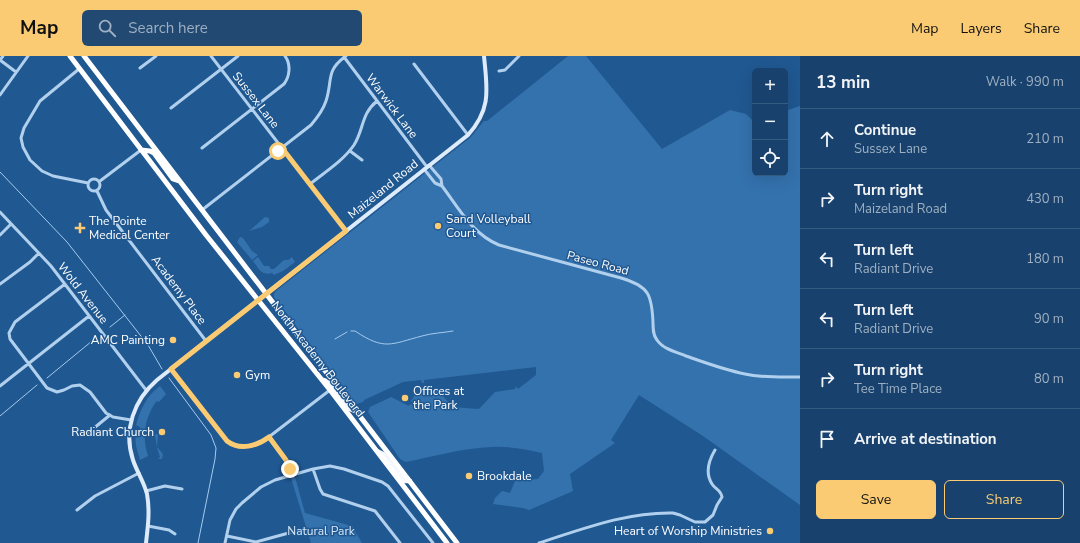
<!DOCTYPE html>
<meta charset="utf-8">
<style>
:root{--surface:#18426d;--page:#214972;--text:#f1f3f6;--muted:#9fb0c2;--line:#365b80;--accent:#facb72}
body{margin:0;font-family:"Nunito Sans",sans-serif;background:var(--page);color:var(--text)}
.controls{position:absolute;right:12px;top:12px;display:grid;overflow:hidden;border-radius:6px;box-shadow:0 4px 16px #0002}
.controls button{width:36px;height:36px;display:grid;place-items:center;padding:0;border:0;border-bottom:1px solid var(--line);background:var(--surface);color:var(--text);font:20px sans-serif}
.stop{position:absolute;width:12px;height:12px;margin:-9px;border:3px solid #facb72;border-radius:50%;background:#fff}
.stop.end{background:#facb72;border-color:#fff;box-shadow:0 1px 4px #0008}
.list{margin:0;padding:0;list-style:none}
h2{display:flex;justify-content:space-between;align-items:center;height:52px;margin:0;padding:0 16px;font-size:17px}
h2 small{font-size:13px;font-weight:400;color:var(--muted)}
.list li{display:grid;grid-template-columns:26px 1fr auto;gap:12px;align-items:center;box-sizing:border-box;height:60px;padding:0 16px;border-top:1px solid var(--line)}
.list b{display:block;font-size:15px;white-space:nowrap}
.list p{margin:0;font-size:13px;white-space:nowrap;color:var(--muted)}
.list em{font-size:13px;font-style:normal;color:var(--muted)}
.actions{display:flex;gap:8px;padding:12px 16px}
.actions a{flex:1;padding:9px 0;border:1px solid var(--accent);border-radius:6px;text-align:center;font-size:14px;color:var(--accent)}
.actions .main{background:var(--accent);color:#111}
.icon{flex:none;width:22px;height:22px;fill:none;stroke:currentColor;stroke-width:2;stroke-linecap:round;stroke-linejoin:round}
.map{position:relative;flex:none;width:800px;height:487px;overflow:hidden}
header{display:flex;align-items:center;gap:24px;box-sizing:border-box;height:56px;padding:0 20px;background:var(--accent);color:#111}
header strong{font-size:19px}
nav{display:flex;gap:22px;margin-inline-start:auto;font-size:14px}
.search{width:280px;height:36px;background:var(--page);display:flex;align-items:center;gap:10px;box-sizing:border-box;padding:0 14px;border-radius:6px;color:var(--muted);font-size:15px}
main{display:flex}
aside{flex:1;background:var(--surface)}
.map>svg:first-child{display:block}
.green{fill:#3472ae}
.lines{fill:none;stroke-linecap:round;stroke-linejoin:round}
.stream{stroke:#a5cbee;stroke-width:1}
.street{stroke:#b1d0ed;stroke-width:3}
.secondary{stroke:#ddebfa;stroke-width:4}
.primary{stroke:#f7fbff;stroke-width:4.5}
.highway{stroke:#fff;stroke-width:5}
.route{stroke:#facb72;stroke-width:5}
.poi-dot{fill:#facb72;stroke:#205891;stroke-width:1.5}
.labels{text-anchor:middle;dominant-baseline:central;stroke-width:3;stroke-linejoin:round;paint-order:stroke}
.street-label{font-size:12px;fill:#fff;stroke:#205891}
.poi-label{font-size:12px;fill:#fff;stroke:#205891;text-anchor:start}
.park-label{font-size:12px;fill:#d7e8f9;stroke:#205891}
</style>
<header>
<strong>Map</strong>
<div class="search"><svg class="icon" aria-label="search" viewBox="0 0 24 24"><circle cx="10" cy="10" r="6"/><path d="M15 15l6 6"/></svg>Search here</div>
<nav><a>Map</a><a>Layers</a><a>Share</a></nav>
</header>
<main>
<div class="map">
<svg width="800" height="487" viewBox="0 0 800 487">
<rect width="100%" height="100%" fill="#205891"/>
<path class="green" d="M568 0H586L662 93 730 54 746 58 754 66H755V117H785V55L800 50V449L703 380 639 339 611 384 615 387 570 418 573 435 529 454 523 452 493 448 495 442 502 435 510 437 515 425 538 423 544 415 542 397C526 393 509 390 492 391 463 392 435 400 406 406L400 403 368 356 370 351 391 341 409 350 410 348 411 349 412 346 411 345 416 337 439 334C452 354 456 351 479 353L495 336 515 333 516 330 518 333 536 319V311L424 324V327H422L421 324 403 326 364 344 363 346 356 348 274 241V238L276 235 448 99 471 81 484 65H487Z
M265 161 269 162V166L262 171 249 175Z
M240 181 243 182 252 195 258 199 252 204 237 186Z
M258 201 264 210H269L271 213H274L284 204H288L292 201 295 206 283 215 274 219 272 217C261 220 259 213 253 205Z
M160 330 166 338 159 346 157 345 156 346C144 363 142 381 148 400L140 404 136 390 135 376H139L140 371 136 369C140 354 147 339 160 330Z
M157 378 158 379 157 391 163 398 162 403H158L160 401 157 392 155 379Z
M295 421 305 457 352 470 362 487H311L291 422Z"/>
<g class="lines">
<path class="stream" d="M0 116 67 186 148 289 162 313
M110 271 125 259
M351 275H355C385 295 391 288 422 280 432 277 442 277 453 275
M335 283 347 276
M47 322 92 285
M169 322 211 379 216 392 215 403 198 487
M0 360 37 329"/>
<path class="street" d="M211 0 346 175
M344 1 427 111
M0 4 16 16
M0 4 3 0
M414 8 468 79
M140 12 156 0
M79 13 40 45 24 72 21 82 23 91 30 104 42 115 53 120 88 127
M499 15 505 14 519 0
M0 39 28 0
M171 52 238 0
M202 92 284 28C290 20 291 8 285 0
M350 95 362 104
M429 109 441 123 442 130
M424 113 435 127 442 130C458 151 472 178 499 189L621 222C649 230 652 239 653 267 653 273 653 279 657 284 663 293 676 296 686 300 706 307 725 314 745 318 763 322 782 321 800 321
M88 129a6 6 0 1 1 12 0a6 6 0 1 1-12 0Z
M100 125 141 94
M310 128C325 116 343 105 354 89 364 73 361 58 377 45
M97 135 106 154 206 285
M202 154 311 69C317 62 323 54 326 45 333 24 325 15 346 0
M0 156 51 210 146 334
M0 179 11 168
M0 228 30 206 39 197
M65 228 15 266 9 277 10 283 47 332 57 336 64 334 72 330 80 329 90 336 106 357 113 361 131 364
M171 313 227 385C236 392 251 392 261 387L330 334
M0 330 89 260
M88 377 110 359
M269 381 286 404 292 419
M313 413 320 433 323 438 375 455 400 487
M146 435 165 430 182 433
M77 454 95 440 139 417
M148 470 169 474 175 478
M227 480 256 486 296 475
M225 487 230 464 236 453 242 447 261 431 275 424 313 413 330 410 344 413 382 426 388 430 433 487
M539 487C583 473 626 456 673 457L680 459 695 466H705L713 459 717 449 722 441C721 434 715 433 712 428 705 417 709 404 715 394"/>
<path class="secondary" d="M146 487C148 470 150 455 147 438 144 426 137 416 133 404 123 374 134 344 157 324L468 79C492 52 487 33 484 0"/>
<path class="primary" d="M323 324 327 325 331 329 350 353 356 355
M377 395 383 398 404 425H410"/>
<path class="highway" d="M70 0 206 179 330 334 447 487
M84 0 457 487
M141 94 150 95 154 97 173 123 179 125"/>
</g>
<g class="lines">
<path class="route" d="M278 95 282 92 346 175 171 313 227 385C240 395 257 390 269 381L286 404 290 413"/>
</g>
<g class="poi-dot">
<circle cx="438" cy="170" r="4"/>
<path d="M78 166h4v4h4v4h-4v4h-4v-4h-4v-4h4z"/>
<circle cx="173" cy="284" r="4"/>
<circle cx="237" cy="319" r="4"/>
<circle cx="405" cy="342" r="4"/>
<circle cx="162" cy="376" r="4"/>
<circle cx="469" cy="420" r="4"/>
<circle cx="770" cy="475" r="4"/>
</g>
<g class="labels">
<g class="street-label">
<text transform="translate(256 44) rotate(52)">Sussex Lane</text>
<text transform="translate(392 50) rotate(53)">Warwick Lane</text>
<text transform="translate(383 133) rotate(-39)">Maizeland Road</text>
<text transform="translate(598 207) rotate(15)">Paseo Road</text>
<text transform="translate(179 234) rotate(53)">Academy Place</text>
<text transform="translate(83 237) rotate(52)">Wold Avenue</text>
<text transform="translate(318 303) rotate(52)">North Academy Boulevard</text>
</g>
<g class="poi-label">
<text x="446" y="163">Sand Volleyball<tspan x="446" dy="14">Court</tspan></text>
<text x="89" y="165">The Pointe<tspan x="89" dy="14">Medical Center</tspan></text>
<text x="165" y="284" text-anchor="end">AMC Painting</text>
<text x="245" y="319">Gym</text>
<text x="413" y="335">Offices at<tspan x="413" dy="14">the Park</tspan></text>
<text x="154" y="376" text-anchor="end">Radiant Church</text>
<text x="477" y="420">Brookdale</text>
<text x="762" y="475" text-anchor="end">Heart of Worship Ministries</text>
</g>
<g class="park-label">
<text x="321" y="475">Natural Park</text>
</g>
</g>
</svg>
<div class="controls">
<button>+</button>
<button>−</button>
<button><svg class="icon" aria-label="locate" viewBox="0 0 24 24"><circle cx="12" cy="12" r="6"/><path d="M12 2v4M12 18v4M2 12h4M18 12h4"/></svg></button>
</div>
<div class="stop" style="left:278px;top:95px"></div>
<div class="stop end" style="left:290px;top:413px"></div>
</div>
<aside>
<h2>13 min<small>Walk · 990 m</small></h2>
<ul class="list">
<li><svg class="icon" aria-label="ahead" viewBox="0 0 24 24"><path d="M12 20V5M6 11l6-6 6 6"/></svg><div><b>Continue</b><p>Sussex Lane</p></div><em>210 m</em></li>
<li><svg class="icon" aria-label="right" viewBox="0 0 24 24"><path d="M7 20v-9h11M14 6l5 5-5 5"/></svg><div><b>Turn right</b><p>Maizeland Road</p></div><em>430 m</em></li>
<li><svg class="icon" aria-label="left" viewBox="0 0 24 24"><path d="M17 20v-9H6M10 6l-5 5 5 5"/></svg><div><b>Turn left</b><p>Radiant Drive</p></div><em>180 m</em></li>
<li><svg class="icon" aria-label="left" viewBox="0 0 24 24"><path d="M17 20v-9H6M10 6l-5 5 5 5"/></svg><div><b>Turn left</b><p>Radiant Drive</p></div><em>90 m</em></li>
<li><svg class="icon" aria-label="right" viewBox="0 0 24 24"><path d="M7 20v-9h11M14 6l5 5-5 5"/></svg><div><b>Turn right</b><p>Tee Time Place</p></div><em>80 m</em></li>
<li><svg class="icon" aria-label="arrive" viewBox="0 0 24 24"><path d="M6 21V4h12l-3 4 3 4H6"/></svg><div><b>Arrive at destination</b></div></li>
</ul>
<div class="actions"><a class="main">Save</a><a>Share</a></div>
</aside>
</main>
